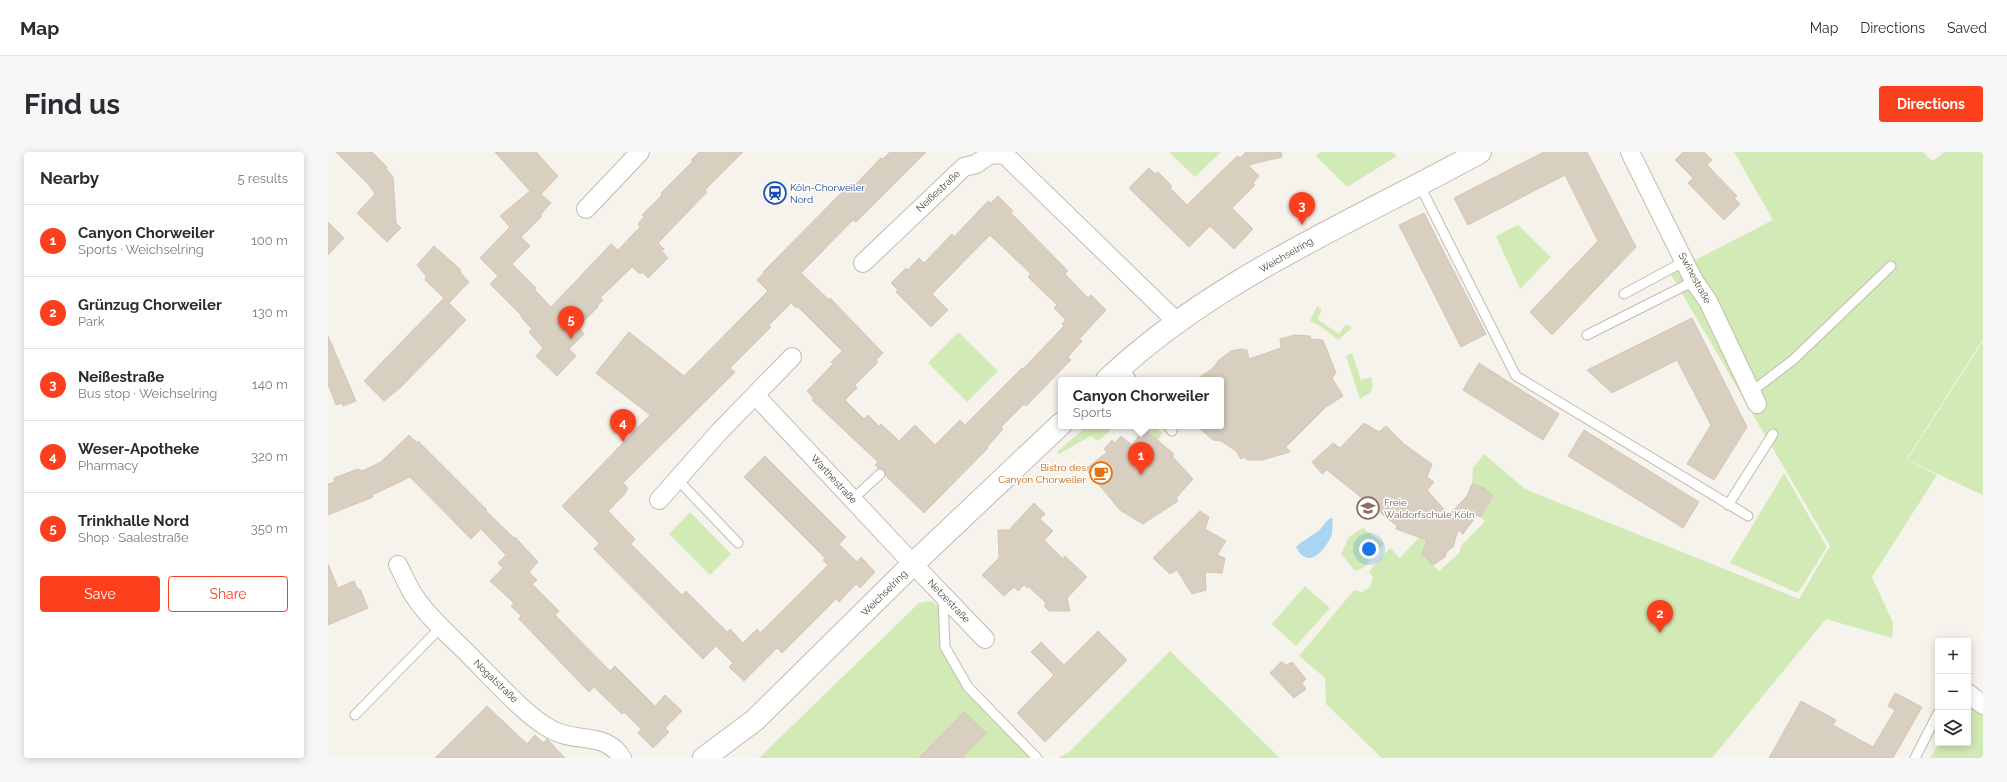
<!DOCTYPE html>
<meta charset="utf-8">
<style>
:root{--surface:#fff;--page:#f7f7f7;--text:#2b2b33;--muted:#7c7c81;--line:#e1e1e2;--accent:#fc3f1d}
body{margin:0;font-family:Raleway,sans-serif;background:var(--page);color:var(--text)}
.controls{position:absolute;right:12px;bottom:12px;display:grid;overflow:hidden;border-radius:4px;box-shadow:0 2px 10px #0003}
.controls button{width:36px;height:36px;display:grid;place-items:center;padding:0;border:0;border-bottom:1px solid var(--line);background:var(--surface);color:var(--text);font:20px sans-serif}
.you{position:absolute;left:1041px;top:397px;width:14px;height:14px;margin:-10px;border:3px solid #fff;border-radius:50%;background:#1a73e8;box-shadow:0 0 0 6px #1a73e833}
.badge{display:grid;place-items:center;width:26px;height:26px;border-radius:50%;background:var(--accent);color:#fff;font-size:13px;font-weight:700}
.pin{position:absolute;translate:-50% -33px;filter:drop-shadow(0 1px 2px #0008)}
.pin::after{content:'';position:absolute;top:21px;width:14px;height:12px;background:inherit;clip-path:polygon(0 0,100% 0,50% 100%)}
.popup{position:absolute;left:730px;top:225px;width:166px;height:52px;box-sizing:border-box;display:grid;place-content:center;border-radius:4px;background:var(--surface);filter:drop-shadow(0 1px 3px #0005);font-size:13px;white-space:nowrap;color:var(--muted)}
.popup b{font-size:15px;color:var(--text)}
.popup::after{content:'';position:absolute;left:50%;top:100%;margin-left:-8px;border:8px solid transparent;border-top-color:var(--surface)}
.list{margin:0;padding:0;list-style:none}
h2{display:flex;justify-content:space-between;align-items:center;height:52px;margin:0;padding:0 16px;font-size:17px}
h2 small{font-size:13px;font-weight:400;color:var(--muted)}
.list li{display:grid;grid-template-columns:26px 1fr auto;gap:12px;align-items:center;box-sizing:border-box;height:72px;padding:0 16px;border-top:1px solid var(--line)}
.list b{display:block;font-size:15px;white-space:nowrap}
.list p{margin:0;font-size:13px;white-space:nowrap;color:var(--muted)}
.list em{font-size:13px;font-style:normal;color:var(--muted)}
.actions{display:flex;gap:8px;padding:12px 16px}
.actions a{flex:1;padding:9px 0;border:1px solid var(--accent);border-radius:4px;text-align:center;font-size:14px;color:var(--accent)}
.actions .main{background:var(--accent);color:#fff}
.icon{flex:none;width:22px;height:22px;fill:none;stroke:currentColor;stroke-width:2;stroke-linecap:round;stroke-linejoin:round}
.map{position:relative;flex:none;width:1655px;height:606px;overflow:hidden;border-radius:4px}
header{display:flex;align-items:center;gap:24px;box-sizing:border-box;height:56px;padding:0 20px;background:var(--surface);border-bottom:1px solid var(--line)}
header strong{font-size:19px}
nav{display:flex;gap:22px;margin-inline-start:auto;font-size:14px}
.intro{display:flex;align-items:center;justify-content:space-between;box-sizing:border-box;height:96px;padding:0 24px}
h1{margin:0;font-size:28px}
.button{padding:10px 18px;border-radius:4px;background:var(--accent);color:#fff;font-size:14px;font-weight:700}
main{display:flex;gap:24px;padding:0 24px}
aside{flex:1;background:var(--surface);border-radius:4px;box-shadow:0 2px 10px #0003}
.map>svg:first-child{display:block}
.green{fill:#d2eab5}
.water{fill:#a9d4f2}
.building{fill:#d8cfc1;stroke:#d3c7b4}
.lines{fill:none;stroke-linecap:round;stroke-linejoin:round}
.service-casing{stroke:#c2bbae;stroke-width:11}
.minor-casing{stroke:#c2bbae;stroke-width:20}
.tertiary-casing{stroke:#c2bbae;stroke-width:24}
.service{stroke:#fff;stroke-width:9}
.minor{stroke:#fff;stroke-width:18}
.tertiary{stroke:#fff;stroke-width:22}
.labels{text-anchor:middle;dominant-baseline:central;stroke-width:3;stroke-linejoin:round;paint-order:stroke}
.transit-label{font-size:10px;fill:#164399;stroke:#fff;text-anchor:start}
.street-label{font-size:10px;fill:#4b4439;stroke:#fff}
.food-label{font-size:10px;fill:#c56008;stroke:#fff;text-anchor:end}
.education-label{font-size:10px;fill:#785e54;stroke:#fff;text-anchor:start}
</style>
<header>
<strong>Map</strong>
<nav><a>Map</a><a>Directions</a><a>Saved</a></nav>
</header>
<div class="intro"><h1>Find us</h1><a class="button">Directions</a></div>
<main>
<aside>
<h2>Nearby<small>5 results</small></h2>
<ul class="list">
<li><span class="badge">1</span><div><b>Canyon Chorweiler</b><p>Sports · Weichselring</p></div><em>100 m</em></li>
<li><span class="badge">2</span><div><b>Grünzug Chorweiler</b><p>Park</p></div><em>130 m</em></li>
<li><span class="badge">3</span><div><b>Neißestraße</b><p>Bus stop · Weichselring</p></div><em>140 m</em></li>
<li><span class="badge">4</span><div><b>Weser-Apotheke</b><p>Pharmacy</p></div><em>320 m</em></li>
<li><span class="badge">5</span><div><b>Trinkhalle Nord</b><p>Shop · Saalestraße</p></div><em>350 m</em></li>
</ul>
<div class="actions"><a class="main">Save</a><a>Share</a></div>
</aside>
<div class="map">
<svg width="1655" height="606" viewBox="0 0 1655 606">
<rect width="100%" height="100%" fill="#f6f3ec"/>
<path class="green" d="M841 0H893L867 25Z
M992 0H1064L1069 4 1019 35 988 4Z
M1406 0H1595L1604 9 1617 0H1655V187L1578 308 1609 323 1544 425 1565 471 1564 486 1498 467 1384 606H1054L998 552 997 526 971 504 1026 438 1034 440 1042 435 1045 426 1041 419 1062 396 1072 406 1095 381 1103 384 1094 402 1111 419 1131 401 1133 394 1157 369 1152 365 1159 352 1165 345 1156 336 1144 332 1145 316 1156 302 1197 337 1471 447 1502 394 1342 121 1445 68Z
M1190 73 1223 105 1192 137 1168 84Z
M989 154 994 158 989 167 1011 182 1018 172 1024 176 1010 188 992 174 982 169Z
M630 180 670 219 639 250 600 211Z
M1655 189V343L1579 308Z
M1024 201 1033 228 1043 225 1045 233 1043 240 1032 247 1018 204Z
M759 274H782V279L770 289 763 284 731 302 729 300Z
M813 274H825L834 281 830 288Z
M1456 321 1499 395 1470 441 1402 411Z
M362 360 403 402 382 423 341 382Z
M1035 376 1056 392 1035 416 1027 419 1013 402 1021 385Z
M977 434 1002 456 968 494 944 472Z
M603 449 612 455 617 495 640 535 709 606H634L658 581 636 560 596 601 600 606H431L591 451Z
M842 499 952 606H730L741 600Z
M1640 545 1655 556V606H1602L1611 591H1640Z"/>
<path class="water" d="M1003 366 1005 367C1004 372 1005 381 1003 385 995 400 980 418 968 395 974 389 982 385 989 380 995 376 996 370 1003 366Z"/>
<path class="building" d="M8 0H44L59 15 58 17 65 25 68 71 73 76 59 90 29 61 47 42 41 33Z
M167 0H208L230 24 213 42 223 51 212 63 214 64 193 85 202 94 184 112 208 136 206 137 223 155 283 92 290 98 312 75 310 72 316 65 314 63 334 43 333 41 365 9 363 8 371 0H415L377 38 379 40 330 91 336 97 334 99 340 106 320 126 314 120 312 122 304 115 272 146 275 148 269 154 270 155 250 175 256 182 241 197 248 204 229 224 208 204 215 196 201 180 204 177 193 165 194 164 162 132 170 124 152 106 182 75 172 64 202 39Z
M562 0H598L528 70 525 68 473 121 501 148 502 146 555 201 548 208 550 210 527 233 529 236 517 248 536 267 540 263 551 274 553 272 571 289 587 273 607 293 632 268 637 273 694 216 695 217 736 174 734 172 738 168 726 156 729 153 700 125 703 122 662 83 604 142 620 158 603 175 568 140 570 138 563 131 578 116 580 118 591 106 596 111 624 82 626 85 660 49 663 51 670 44 685 59 683 61 740 119 737 122 760 146 763 143 778 158 751 187 754 189 740 205 743 208 698 254 696 252 673 275 675 277 659 295 660 296 596 361 558 324 556 318 550 316 547 313 550 310 484 248 486 247 479 239 505 212 503 210 514 199 470 155 468 156 463 151 441 173 443 175 402 216 407 220 295 331 300 336 296 343 280 359 307 387 303 392 354 443 358 439 399 480 402 477 415 491 429 477 432 481 500 413 495 408 497 406 416 325 437 304 518 385 511 392 529 410 533 405 547 420 532 436 528 432 511 450 508 447 454 501 449 496 416 529 401 515 405 511 388 494 375 507 266 397 271 391 234 354 322 263 268 221 301 180 356 224 440 139 429 128 436 121 435 120 522 32 525 35 553 6 555 7Z
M918 0H953L954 5 920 13 931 24 925 31 927 33 904 56 925 77 906 97 882 74 861 95 801 36 821 16 827 22 830 20 844 34 842 36 859 53 904 9 910 4 912 6Z
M1216 0H1259L1308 95 1224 183 1202 160 1270 89 1237 23 1140 73 1126 46Z
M1355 0H1376L1384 8 1379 13 1409 44 1406 46 1412 52 1396 68 1360 31 1365 26 1347 8Z
M1096 61 1158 182 1133 195 1071 73Z
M0 70 16 86 0 103Z
M106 94 133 118 132 120 141 130 121 151 138 168 73 235 56 249 36 229 116 146 97 128 98 124 89 113Z
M1364 166 1419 275 1386 328 1359 312 1383 273 1349 208 1284 241 1259 218Z
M966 183 982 184 983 187 995 188 1008 221 1004 226 1015 244 998 255 958 295 962 300 934 308H919L916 305 913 307 908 299 893 289 885 288 869 274H893V228H867L884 217 891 208 903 199 913 197 919 198 921 207 953 196 952 187Z
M0 184 28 249 15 254 14 251 8 253 0 232Z
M1151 211 1231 262 1215 288 1135 238Z
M1036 271 1051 280 1058 274 1076 292 1104 312 1099 325 1106 330 1099 338 1121 363 1139 344 1144 332 1156 336 1165 344 1152 365 1149 363 1135 382 1130 378 1125 395 1119 399 1117 405 1105 413 1094 402 1099 388 1068 377 1069 374 999 318 994 322 984 310 1005 291 1012 296Z
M816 277 846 302 844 304 865 327 848 346 850 349 815 372 792 358 758 317 779 300 776 297 784 288 787 291 793 284 804 293Z
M1256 278 1371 350 1355 376 1240 304Z
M81 283 89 291 90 289 159 358 158 359 186 386 187 385 210 410 201 420 209 428 204 432 231 459 227 463 282 519 287 514 327 554 337 543 354 559 337 576 341 580 325 596 310 581 313 577 296 560 294 562 266 535 261 540 191 467 193 464 183 454 186 451 162 429 175 416 170 411 178 403 153 377 143 387 82 325 44 343 45 345 0 363V332L7 330 6 326 30 317 34 319 53 310Z
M706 351 717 362 712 367 725 379 716 388 735 407 737 404 759 425 739 446 742 459H721L717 455V450L700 434 699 436 696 433 690 439 686 435 676 444 654 423 671 406 670 378H681Z
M872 359 881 365 877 377 898 389 889 403 897 406 894 421 877 420 878 438 864 442 849 418 842 422 825 406Z
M0 412 10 436 26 429 30 438 32 437 40 456 0 473Z
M770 479 799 508 717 590 689 561 726 523 703 500 713 490 736 513Z
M953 510 959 513 964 510 978 527 974 531 978 537 966 546 942 521Z
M1567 541 1594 555 1565 606H1441L1473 549 1508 568 1505 573 1545 595 1567 558 1560 554Z
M159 554 199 592 207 583 215 591 219 587 237 606H107Z
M636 560 658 581 634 606H591Z"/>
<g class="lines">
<g class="service-casing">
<path id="service" d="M1091 32 1188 224 1420 364
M1296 142 1357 109
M1259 183 1366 129
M794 214 804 228
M1423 240 1465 208 1563 114
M840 274 844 279
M349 327 410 391
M525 347 552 322
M1400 353 1445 282
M615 446 617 495 640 535 709 606
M27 563 113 475
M1587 606 1610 561"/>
</g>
<g class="minor-casing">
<path id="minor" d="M1302 0 1366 129 1380 149 1429 252
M258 57 312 0
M535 111 636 15 648 12 661 3 676 2 849 170
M427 243 585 412 657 487
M331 348 391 280 464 205
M70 413C76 424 80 435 87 445 102 468 126 487 145 507 166 528 198 564 224 578 247 591 278 579 294 606
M1640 541 1655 553"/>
</g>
<g class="tertiary-casing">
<path id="tertiary" d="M779 228C885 127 1025 70 1152 0
M376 606 427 568 585 412 733 272"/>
</g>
<use href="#service" class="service"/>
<use href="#minor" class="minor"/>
<use href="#tertiary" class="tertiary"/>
</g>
<defs>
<g id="station-ring" transform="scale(1.15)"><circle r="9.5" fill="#fff" stroke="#1a4fb4" stroke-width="1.5"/><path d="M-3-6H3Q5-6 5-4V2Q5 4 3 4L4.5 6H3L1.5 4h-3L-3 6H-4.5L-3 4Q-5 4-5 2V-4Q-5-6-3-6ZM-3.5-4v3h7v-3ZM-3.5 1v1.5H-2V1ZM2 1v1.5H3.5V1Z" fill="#1a4fb4"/></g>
<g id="cafe-ring" transform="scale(1.15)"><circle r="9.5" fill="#fff" stroke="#e8710a" stroke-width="1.5"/><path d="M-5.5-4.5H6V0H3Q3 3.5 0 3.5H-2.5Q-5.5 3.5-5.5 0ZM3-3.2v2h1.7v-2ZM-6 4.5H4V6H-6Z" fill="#e8710a"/></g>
<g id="school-ring" transform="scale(1.15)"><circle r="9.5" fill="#fff" stroke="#8d6e63" stroke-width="1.5"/><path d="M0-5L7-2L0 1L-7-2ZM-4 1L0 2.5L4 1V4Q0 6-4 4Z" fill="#8d6e63"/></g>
</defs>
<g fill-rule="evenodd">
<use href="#station-ring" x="447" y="41"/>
<use href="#cafe-ring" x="773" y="321"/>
<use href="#school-ring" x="1040" y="356"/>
</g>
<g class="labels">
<g class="transit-label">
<text x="462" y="35">Köln-Chorweiler<tspan x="462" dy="12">Nord</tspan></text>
</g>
<g class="street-label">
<text transform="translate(610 39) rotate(-43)">Neißestraße</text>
<text transform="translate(958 103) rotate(-30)">Weichselring</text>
<text transform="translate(1367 126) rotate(61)">Swinestraße</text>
<text transform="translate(506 327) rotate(47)">Warthestraße</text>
<text transform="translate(556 441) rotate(-45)">Weichselring</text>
<text transform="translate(621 449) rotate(46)">Netzestraße</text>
<text transform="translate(168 529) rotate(44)">Nogatstraße</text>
</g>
<g class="food-label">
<text x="758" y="315">Bistro des<tspan x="758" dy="12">Canyon Chorweiler</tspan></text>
</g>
<g class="education-label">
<text x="1056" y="350">Freie<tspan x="1056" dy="12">Waldorfschule Köln</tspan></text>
</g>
</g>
</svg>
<div class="controls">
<button>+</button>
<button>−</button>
<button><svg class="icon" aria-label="layers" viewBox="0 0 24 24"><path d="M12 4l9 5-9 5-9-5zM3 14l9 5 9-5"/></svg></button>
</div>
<div class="you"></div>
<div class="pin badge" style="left:813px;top:323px">1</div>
<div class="popup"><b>Canyon Chorweiler</b>Sports</div>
<div class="pin badge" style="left:1332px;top:481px">2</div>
<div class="pin badge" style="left:974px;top:73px">3</div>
<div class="pin badge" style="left:295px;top:290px">4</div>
<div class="pin badge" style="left:243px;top:187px">5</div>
</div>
</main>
